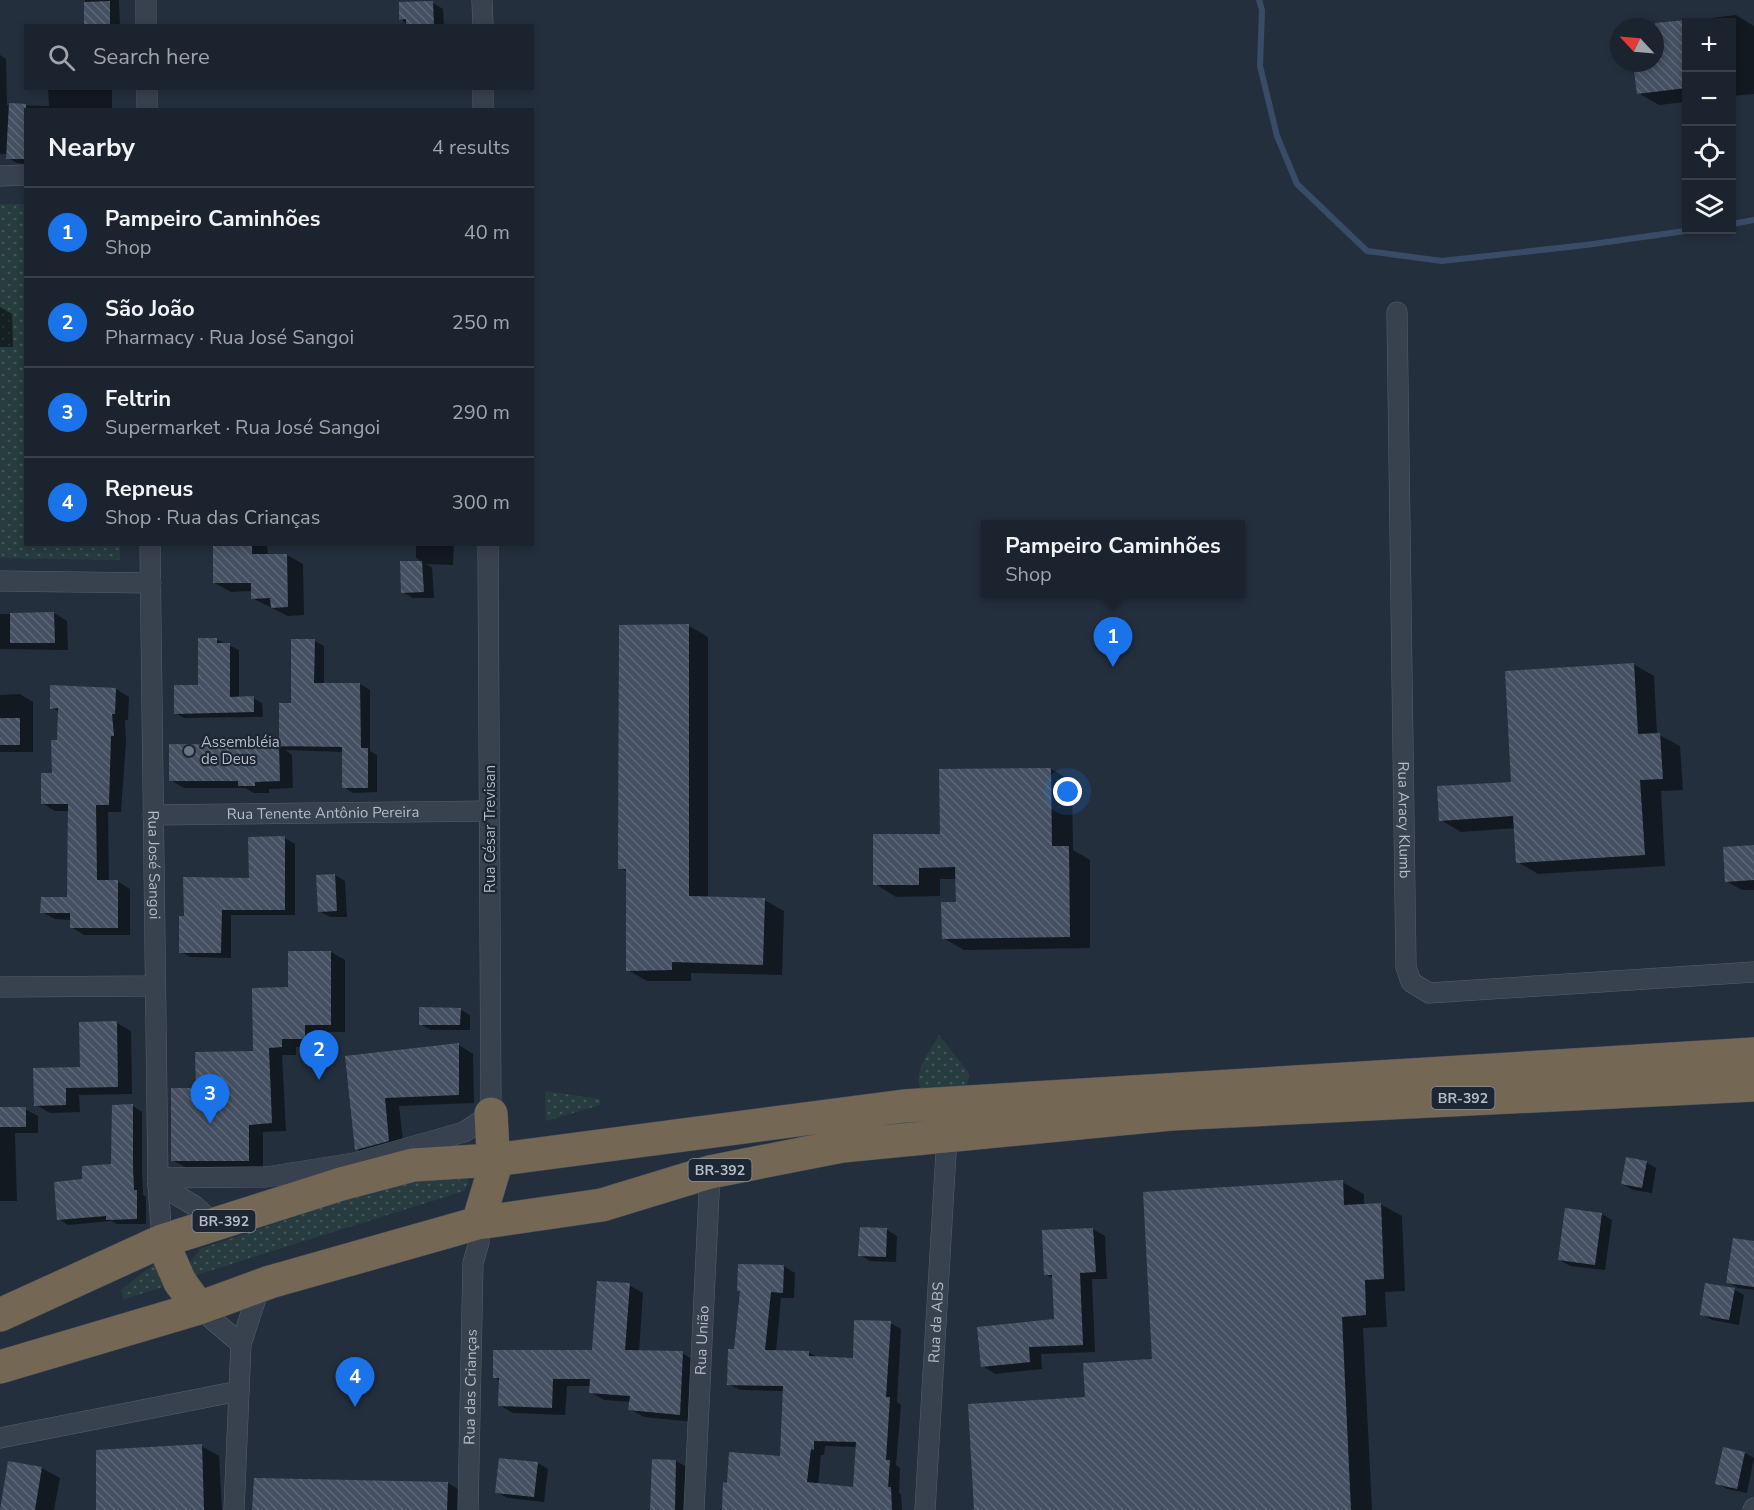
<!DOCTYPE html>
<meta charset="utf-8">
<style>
:root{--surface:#1b232e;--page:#242b36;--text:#f1f3f6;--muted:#a0a4aa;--line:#39404a;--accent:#1a73e8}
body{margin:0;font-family:"Nunito Sans",sans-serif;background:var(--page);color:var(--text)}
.controls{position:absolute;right:18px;top:18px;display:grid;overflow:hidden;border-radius:0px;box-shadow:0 3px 9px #0003}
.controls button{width:54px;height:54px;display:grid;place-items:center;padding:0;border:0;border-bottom:2px solid var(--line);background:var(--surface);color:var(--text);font:30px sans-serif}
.compass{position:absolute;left:1610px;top:18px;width:54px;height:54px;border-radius:50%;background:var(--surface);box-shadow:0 3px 9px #0003;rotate:296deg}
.you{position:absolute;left:1068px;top:792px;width:21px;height:21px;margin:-15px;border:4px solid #fff;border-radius:50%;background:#1a73e8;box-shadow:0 0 0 9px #1a73e833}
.badge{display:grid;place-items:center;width:39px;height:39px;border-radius:50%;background:var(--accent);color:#fff;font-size:20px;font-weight:700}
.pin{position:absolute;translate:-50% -50px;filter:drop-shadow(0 2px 3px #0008)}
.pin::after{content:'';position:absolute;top:32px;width:21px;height:18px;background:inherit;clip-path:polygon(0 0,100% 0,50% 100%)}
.popup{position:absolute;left:981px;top:520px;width:264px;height:78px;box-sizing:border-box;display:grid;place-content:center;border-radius:0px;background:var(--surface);filter:drop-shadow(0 2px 4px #0005);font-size:20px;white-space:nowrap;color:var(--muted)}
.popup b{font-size:22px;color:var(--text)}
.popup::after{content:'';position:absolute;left:50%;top:100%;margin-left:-12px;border:12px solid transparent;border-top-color:var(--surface)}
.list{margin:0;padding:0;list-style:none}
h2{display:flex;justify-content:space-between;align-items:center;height:78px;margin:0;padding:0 24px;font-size:26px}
h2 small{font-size:20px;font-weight:400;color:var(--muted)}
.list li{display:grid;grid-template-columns:39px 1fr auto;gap:18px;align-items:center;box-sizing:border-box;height:90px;padding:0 24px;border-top:2px solid var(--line)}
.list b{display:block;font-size:22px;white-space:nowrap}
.list p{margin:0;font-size:20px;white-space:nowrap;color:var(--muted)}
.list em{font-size:20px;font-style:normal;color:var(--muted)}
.icon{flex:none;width:33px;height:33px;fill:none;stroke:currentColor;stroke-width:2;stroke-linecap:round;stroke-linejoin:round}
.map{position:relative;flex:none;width:1754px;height:1510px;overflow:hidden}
.search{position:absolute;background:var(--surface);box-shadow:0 3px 9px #0003;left:24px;top:24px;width:510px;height:66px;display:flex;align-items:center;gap:15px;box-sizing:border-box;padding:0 21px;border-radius:0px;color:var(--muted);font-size:22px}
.panel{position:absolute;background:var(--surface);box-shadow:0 3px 9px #0003;left:24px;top:108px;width:510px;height:438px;border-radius:0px}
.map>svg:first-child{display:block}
.grass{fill:url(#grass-dots)}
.shadow{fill:#0007;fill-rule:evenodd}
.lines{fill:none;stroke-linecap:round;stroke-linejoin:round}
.stream{stroke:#394c67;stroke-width:6}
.building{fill:url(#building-back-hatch);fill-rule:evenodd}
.street-casing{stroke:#565f6c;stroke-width:21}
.highway-casing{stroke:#434c59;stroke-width:34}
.street{stroke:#38414e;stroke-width:20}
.highway{stroke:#746855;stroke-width:33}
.worship-dot{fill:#6b7280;stroke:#1d2633;stroke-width:2}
.labels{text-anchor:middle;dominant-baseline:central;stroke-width:4.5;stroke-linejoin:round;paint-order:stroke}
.shield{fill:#1d2633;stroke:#878f9c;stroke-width:1.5}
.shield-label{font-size:14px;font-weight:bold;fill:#b4bcc9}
.poi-label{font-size:15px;fill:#b4bcc9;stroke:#1d2633;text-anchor:start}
.street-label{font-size:15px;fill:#b4bcc9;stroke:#1d2633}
</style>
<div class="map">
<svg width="1754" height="1510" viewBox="0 0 1754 1510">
<defs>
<pattern id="grass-dots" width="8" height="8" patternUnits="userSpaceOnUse" patternTransform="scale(1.5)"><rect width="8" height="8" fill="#263c3f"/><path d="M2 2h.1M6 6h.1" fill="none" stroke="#435659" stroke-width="1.8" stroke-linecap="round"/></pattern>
<pattern id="building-back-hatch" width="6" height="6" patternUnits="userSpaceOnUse" patternTransform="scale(1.5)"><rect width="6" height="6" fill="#455162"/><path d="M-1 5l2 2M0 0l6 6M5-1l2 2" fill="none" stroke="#5d6877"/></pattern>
</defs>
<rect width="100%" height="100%" fill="#242f3e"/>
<path class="grass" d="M0 204H25L26 544 120 545V560L0 558Z
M939 1035 969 1073 967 1085 963 1093 923 1094C910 1074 929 1053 939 1035Z
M545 1091 600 1099V1105L546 1121Z
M466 1175 469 1183 464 1191 193 1276 187 1266 200 1249 397 1182Z
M162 1258 173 1284 124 1299 121 1290Z"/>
<path class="shadow" d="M85 0H119L120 26H86Z
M433 3 443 9 444 26H408L401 19Z
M1736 15 1754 26V94L1732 96V22H1686V102L1659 105 1638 93 1635 63H1655V27H1637Z
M0 55 6 59 7 105 49 106 48 88H112V110H26V164L17 163 8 158V154H0Z
M0 307 12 314 13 347H0Z
M214 544H267L268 556 287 555 303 564 304 615 288 616 252 598V591L231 592 215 583Z
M416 544H454L453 565 426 564 432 568 434 598H413L402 592 401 563 422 562 416 558Z
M54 613 67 621 68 650 0 649V614Z
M689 626 708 637V898L764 900 784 911 782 975 691 973V981H647L628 970V872L620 868Z
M216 639 239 650V698H253L262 703 263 717 184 718 175 713 200 686Z
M315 641 324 646V684H360L370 690V751L377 755V792L353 793 344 787 343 752 285 750 292 755 293 788 269 789V793H254L245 788H184L170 780 281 748 280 705 292 704Z
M1633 664 1654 676 1657 734 1680 746 1683 790 1661 791 1665 866 1538 874 1518 862 1516 828 1461 832 1441 820 1513 783Z
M116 689 129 697 128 720H125L126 742 121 812H108L109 881H117L130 889V935H84L71 927V920L55 919 42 912 69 899V811H55L42 803 53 775 58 742 60 712 52 708Z
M20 694 33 702V752H0V695Z
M1051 769 1072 781 1073 850 1090 860V948L964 950 943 938 957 903V879H940V896L896 897 875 884Z
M285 838 295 844V915H231V958L190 957 181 952 186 918 251 879Z
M1754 847V890H1742L1726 881Z
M335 875 345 881 347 917H330L319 911Z
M289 952H331L345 960V1032H319V1047H296V1055H282L286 1131 263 1132V1168H187L172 1160 197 1089 254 1053 289 988Z
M460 1009 470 1015V1030H431L420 1024Z
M117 1023 131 1031 132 1094 79 1095 80 1112 50 1113 36 1105 82 1069Z
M459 1045 473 1054 474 1103 399 1106 404 1149 371 1158 356 1149 347 1057Z
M133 1106 142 1112V1173L143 1195 146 1197V1224H117L111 1221 68 1225 59 1219 84 1181 113 1166Z
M0 1109H25L38 1116V1133H15L17 1201H0Z
M1646 1162 1656 1168 1652 1193 1633 1190 1622 1184Z
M1342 1182 1364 1194V1205L1380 1204 1402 1216 1405 1291 1385 1292 1387 1327 1363 1328 1372 1510H975L1087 1398 1153 1360Z
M1566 1210 1602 1214 1612 1220 1605 1270 1570 1266 1560 1260Z
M1093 1229 1105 1236 1107 1279H1092L1095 1352 1041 1354 1042 1369 995 1374 983 1366 1055 1320 1054 1279 1045 1274Z
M887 1230 897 1236 896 1262 870 1261 860 1255Z
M1754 1243V1290L1738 1288 1728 1282Z
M784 1266 795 1273 794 1298H781L776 1351 808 1352 819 1358 854 1360 890 1323 901 1329 897 1402 901 1405 896 1465 900 1468 899 1493 901 1494 902 1510H723L728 1484 781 1458 784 1391 740 1390 729 1384 736 1351 741 1292 739 1290ZM825 1446 857 1447 854 1488 818 1485 821 1455H824Z
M629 1285 643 1293 639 1352 682 1353 696 1361 693 1422 644 1417 630 1409 631 1402 604 1400 590 1392 591 1386H567L565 1415 513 1413 499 1405 500 1381 494 1377 593 1352Z
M1734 1289 1744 1295 1739 1325 1712 1320 1702 1314Z
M201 1446 219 1456 222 1510H97Z
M1745 1453 1754 1458 1747 1493 1727 1489 1716 1483Z
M654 1460 676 1461 692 1470 690 1510H652Z
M9 1462 42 1468 60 1478 54 1510H1Z
M538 1463 548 1469 544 1502 507 1498 497 1492Z
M448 1483 469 1496 468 1510H253Z"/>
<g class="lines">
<path class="stream" d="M1259 0 1262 10 1260 66 1277 136 1297 184 1367 251 1442 261 1586 245 1692 230
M1732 224 1754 220"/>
</g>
<path class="building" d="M110 1V26H84V2Z
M433 1 434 26H406V19L399 20V2Z
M1686 20V88L1637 94 1633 63H1655V23Z
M9 103 26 104V159H6Z
M213 544H252V554H287L288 607 271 608 270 598 251 599V583H213Z
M400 561H422L424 592 401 593Z
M54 612 55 643H10V613Z
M689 624V896L765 898 763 965 672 962V970L626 971V869H618L619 625Z
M198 638H217V643H230V697L254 696V712L174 714V685H198Z
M291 639H315L314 683H360L361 748H368V788H342V747L279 746V703H291Z
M1634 663 1638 734 1660 733 1663 779 1640 780 1645 855 1516 863 1513 816 1439 821 1437 786 1511 782 1505 671Z
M50 685 116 688 115 714H112L114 736H111L109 805H96L97 880H118V928H70V913H40L41 897H67L68 804H41V773H52L51 740H57L58 708 50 709Z
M0 718H20V745H0Z
M169 744 279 745 280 781 255 782V786H238V781H169Z
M1051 768 1052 846H1069L1070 937 942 939 941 902H956L955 867 919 868V885H873V834H940L939 769Z
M285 836V910H222L221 953H179V916H184L183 877 249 878 248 837Z
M1754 845V880L1725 882 1723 847Z
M335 874 337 911 318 912 316 875Z
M288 951H331V1025H305V1039H282V1047L269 1048 272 1123 249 1125V1161H171V1088H196L195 1052 253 1051 252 988 288 987Z
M419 1007 461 1008 460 1025H419Z
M117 1021 118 1087 66 1088V1105L34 1106 33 1068 80 1067 79 1022Z
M459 1043V1095L385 1098 389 1141 355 1150 345 1056Z
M133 1104V1167L134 1190H137V1219L106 1220V1216L57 1220 54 1182 82 1179V1166L111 1164 112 1105Z
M0 1107H26V1127H0Z
M1626 1157 1647 1161 1642 1188 1621 1184Z
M1343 1180 1344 1205 1381 1203 1384 1279 1365 1280 1366 1315 1342 1317 1351 1510H974L968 1404 1085 1397 1083 1363 1152 1359 1143 1192Z
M1565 1208 1602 1213 1595 1265 1558 1260Z
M860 1227 887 1228 886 1257 858 1256Z
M1093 1228 1096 1272 1080 1273 1083 1345 1029 1347 1030 1362 981 1367 977 1327 1054 1319 1052 1275H1044L1042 1230Z
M1733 1238 1754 1241V1287L1726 1283Z
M738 1264 784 1265 783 1293 771 1292 765 1350 809 1351V1356L853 1358 854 1320 891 1321 886 1397H890L886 1460H890L888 1487H891L892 1510H722L723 1482 727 1483 729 1452 780 1456 783 1386 727 1385 728 1349H734L740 1291H737ZM814 1441 856 1442 853 1487 807 1482 811 1449 814 1450Z
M597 1281 630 1283 625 1350 683 1351 680 1415 628 1410 630 1396 589 1393 590 1379H553L552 1408 498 1406 499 1378H493V1350H592Z
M1705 1283 1735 1288 1729 1320 1700 1315Z
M202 1444 204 1510H96V1450Z
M1723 1447 1745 1452 1737 1489 1715 1484Z
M499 1458 538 1462 534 1497 495 1493Z
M652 1459 676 1460 675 1510H650Z
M8 1461 42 1467 35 1510H0Z
M254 1478 448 1482 447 1510H252Z"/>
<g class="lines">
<g class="street-casing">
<g id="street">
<path d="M146 0V26"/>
<path d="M482 0 483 26"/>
<path d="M147 88V110"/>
<path d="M483 88V110"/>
<path d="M0 176 26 175"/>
<path id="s1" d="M1397 312 1406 967 1411 982 1429 993 1754 972"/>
<path id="s2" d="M150 544 158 1184 162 1241"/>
<path d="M0 581 151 583"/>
<path id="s3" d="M153 815 490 811"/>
<path d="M0 987 155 986"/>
<path d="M158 1178 266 1177 354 1163 464 1132 491 1114 488 544"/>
<path d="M158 1184 195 1206 214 1224"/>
<path d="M199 1308 241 1344"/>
<path d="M0 1438 239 1391"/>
<path d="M234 1510 241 1344 259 1289 265 1285"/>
<path id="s4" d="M468 1510 473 1263 479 1242 478 1223"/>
<path id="s5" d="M694 1510 710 1172"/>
<path id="s6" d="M925 1510 947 1136"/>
<path d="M1753 1510 1754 1508"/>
</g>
</g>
<g class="highway-casing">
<path id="highway" d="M478 1223 494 1170 491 1114
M162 1241 180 1282 199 1308
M0 1315 162 1241 341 1184 413 1165 493 1160 904 1106 1754 1054
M0 1367 199 1308 270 1282 478 1223 602 1205 710 1172 842 1146 1171 1114 1754 1085"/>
</g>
<use href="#street" class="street"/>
<use href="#highway" class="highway"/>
</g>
<circle class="worship-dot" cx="189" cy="751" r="6"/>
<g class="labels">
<g class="shield">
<rect x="1431.5" y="1087" width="63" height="22" rx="4.5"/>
<rect x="688.5" y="1159" width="63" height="22" rx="4.5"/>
<rect x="192.5" y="1210" width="63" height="22" rx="4.5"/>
</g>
<g class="shield-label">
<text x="1463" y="1098">BR-392</text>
<text x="720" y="1170">BR-392</text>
<text x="224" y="1221">BR-392</text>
</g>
<g class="poi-label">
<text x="201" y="742">Assembléia<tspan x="201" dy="17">de Deus</tspan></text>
</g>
<g class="street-label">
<text stroke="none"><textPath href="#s3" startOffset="170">Rua Tenente Antônio Pereira</textPath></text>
<text stroke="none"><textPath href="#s1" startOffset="508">Rua Aracy Klumb</textPath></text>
<text transform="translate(490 829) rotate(-90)">Rua César Trevisan</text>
<text stroke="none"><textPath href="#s2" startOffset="321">Rua José Sangoi</textPath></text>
<text stroke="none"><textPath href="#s6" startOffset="188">Rua da ABS</textPath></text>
<text stroke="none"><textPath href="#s5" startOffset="170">Rua União</textPath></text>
<text stroke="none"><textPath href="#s4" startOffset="123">Rua das Crianças</textPath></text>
</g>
</g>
</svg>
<div class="controls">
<button>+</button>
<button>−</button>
<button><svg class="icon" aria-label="locate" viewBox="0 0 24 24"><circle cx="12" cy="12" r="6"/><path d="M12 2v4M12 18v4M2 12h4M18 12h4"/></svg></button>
<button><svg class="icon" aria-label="layers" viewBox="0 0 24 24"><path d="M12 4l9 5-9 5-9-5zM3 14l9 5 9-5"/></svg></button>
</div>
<svg class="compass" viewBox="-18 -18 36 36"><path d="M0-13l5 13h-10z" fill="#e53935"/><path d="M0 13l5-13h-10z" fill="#a0a4aa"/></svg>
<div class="you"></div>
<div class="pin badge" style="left:1113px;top:667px">1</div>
<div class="popup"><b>Pampeiro Caminhões</b>Shop</div>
<div class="pin badge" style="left:319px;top:1080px">2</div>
<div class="pin badge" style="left:210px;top:1124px">3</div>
<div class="pin badge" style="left:355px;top:1407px">4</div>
<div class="search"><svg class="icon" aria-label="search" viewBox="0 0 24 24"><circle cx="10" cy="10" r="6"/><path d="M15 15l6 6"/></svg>Search here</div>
<section class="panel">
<h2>Nearby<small>4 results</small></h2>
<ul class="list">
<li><span class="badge">1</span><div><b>Pampeiro Caminhões</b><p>Shop</p></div><em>40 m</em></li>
<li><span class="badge">2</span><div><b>São João</b><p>Pharmacy · Rua José Sangoi</p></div><em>250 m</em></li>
<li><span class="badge">3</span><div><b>Feltrin</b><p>Supermarket · Rua José Sangoi</p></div><em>290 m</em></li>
<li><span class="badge">4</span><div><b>Repneus</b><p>Shop · Rua das Crianças</p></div><em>300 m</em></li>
</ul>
</section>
</div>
